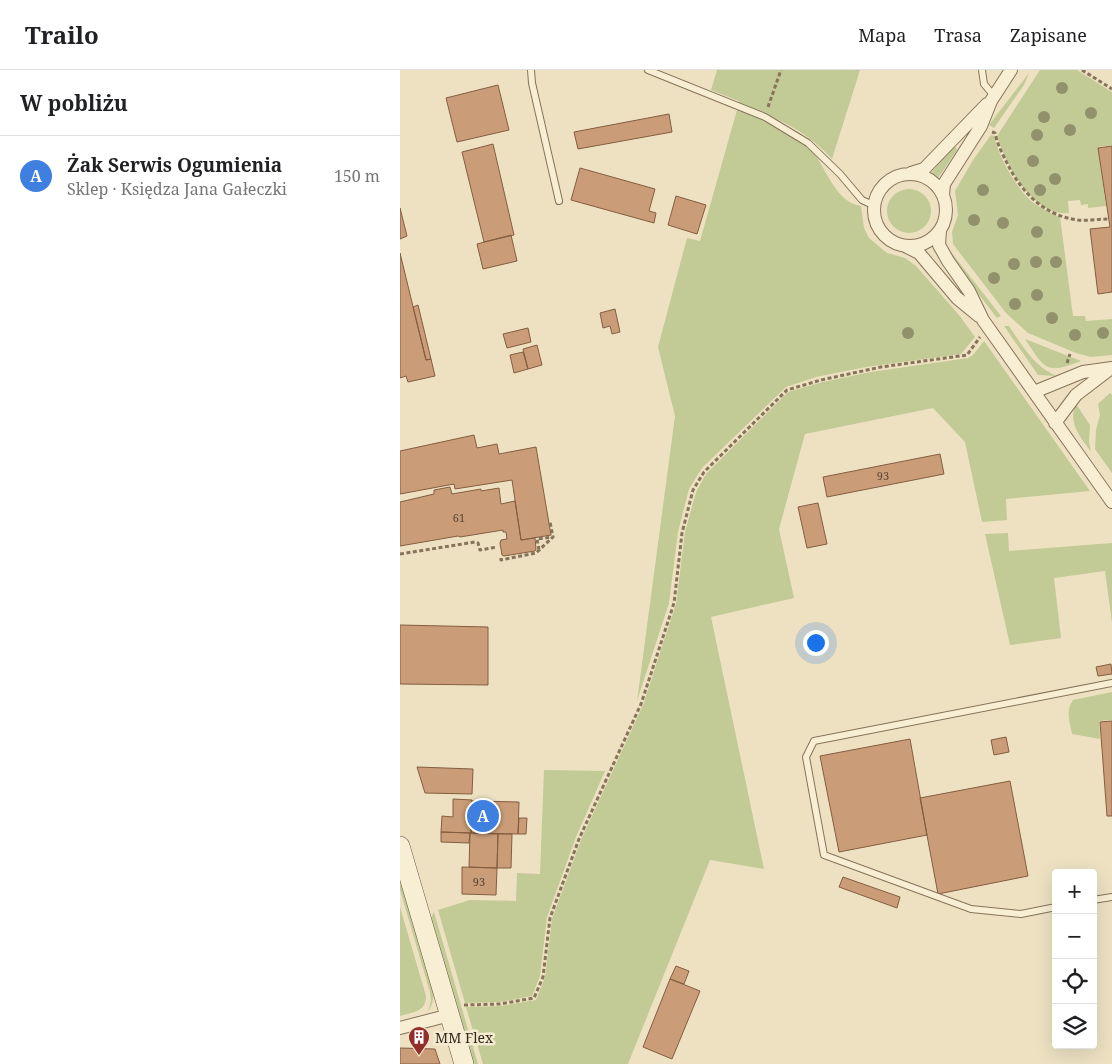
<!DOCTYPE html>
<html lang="pl">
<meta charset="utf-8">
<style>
:root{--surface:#fff;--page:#f2f2f2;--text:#202124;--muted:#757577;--line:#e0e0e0;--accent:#932e2b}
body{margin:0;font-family:"Noto Serif",serif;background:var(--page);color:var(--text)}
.controls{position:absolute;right:15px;bottom:15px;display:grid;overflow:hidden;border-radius:5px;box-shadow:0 5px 20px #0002}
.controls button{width:45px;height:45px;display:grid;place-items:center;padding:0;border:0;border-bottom:1px solid var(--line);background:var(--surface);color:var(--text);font:25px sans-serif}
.you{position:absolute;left:415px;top:572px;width:18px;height:18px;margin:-12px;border:4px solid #fff;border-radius:50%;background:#1a73e8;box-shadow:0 0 0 8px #1a73e833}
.badge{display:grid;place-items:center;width:32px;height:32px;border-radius:50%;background:var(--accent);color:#fff;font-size:16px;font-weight:700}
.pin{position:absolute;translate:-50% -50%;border:2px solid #fff;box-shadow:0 1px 5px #0006}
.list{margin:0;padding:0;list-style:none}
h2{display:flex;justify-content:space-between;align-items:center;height:65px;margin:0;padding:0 20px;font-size:21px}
h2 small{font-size:16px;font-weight:400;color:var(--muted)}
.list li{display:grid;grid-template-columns:32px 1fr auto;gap:15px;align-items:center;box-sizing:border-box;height:80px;padding:0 20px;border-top:1px solid var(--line)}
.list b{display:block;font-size:19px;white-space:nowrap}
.list p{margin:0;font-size:16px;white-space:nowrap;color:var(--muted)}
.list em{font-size:16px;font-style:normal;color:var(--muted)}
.icon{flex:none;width:28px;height:28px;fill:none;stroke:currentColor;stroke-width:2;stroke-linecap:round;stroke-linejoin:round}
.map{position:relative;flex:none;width:712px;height:994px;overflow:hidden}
header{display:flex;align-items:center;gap:30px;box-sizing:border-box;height:70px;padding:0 25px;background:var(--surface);border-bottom:1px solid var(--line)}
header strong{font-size:24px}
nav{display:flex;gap:28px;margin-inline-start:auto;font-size:18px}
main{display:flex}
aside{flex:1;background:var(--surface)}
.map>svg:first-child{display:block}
.green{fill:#c2ca96}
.building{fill:#ca9d78;stroke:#845d40}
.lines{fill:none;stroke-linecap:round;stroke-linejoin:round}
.service-casing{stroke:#867359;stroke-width:8}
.minor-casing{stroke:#867359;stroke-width:14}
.secondary-casing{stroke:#68543d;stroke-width:20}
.path{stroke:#867359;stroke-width:3;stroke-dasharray:4 2.5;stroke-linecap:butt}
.service{stroke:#f8eed4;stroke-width:6}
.minor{stroke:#f8eed4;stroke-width:12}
.secondary{stroke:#f8eed4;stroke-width:19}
.tree{fill:#91926b}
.labels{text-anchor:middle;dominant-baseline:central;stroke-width:5;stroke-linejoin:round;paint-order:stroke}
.number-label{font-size:11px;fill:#5b4734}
.poi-label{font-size:14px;fill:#362a1d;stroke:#f4ebd1;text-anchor:start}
</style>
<header>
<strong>Trailo</strong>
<nav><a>Mapa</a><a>Trasa</a><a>Zapisane</a></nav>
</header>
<main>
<aside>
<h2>W pobliżu<small></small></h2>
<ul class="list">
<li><span class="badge" style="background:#3f7fe0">A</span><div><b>Żak Serwis Ogumienia</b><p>Sklep · Księdza Jana Gałeczki</p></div><em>150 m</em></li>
</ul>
</aside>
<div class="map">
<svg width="712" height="994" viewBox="0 0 712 994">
<rect width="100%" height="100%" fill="#ede1c2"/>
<path class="green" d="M317 0H460L432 89C405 59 376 48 339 33V31L311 20Z
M640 0H677L712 22V75L698 77 706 136 688 138V134L681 135 680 130 668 131 669 143C633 147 606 95 597 66Z
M629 3 624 15 594 58 589 55Z
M337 40C357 47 402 67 414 83 427 101 437 133 461 136L464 158 469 168 487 183 505 188 516 196 559 245 575 267 561 284 466 297 416 307 386 317 302 398 289 419 278 462 269 533 237 631 275 346 258 277 287 168 300 171Z
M591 65 594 66C598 86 618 122 635 134 642 139 651 143 660 147L673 246H685L686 251 712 249V285L691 287 676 283 628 263 606 243 553 174 552 162 558 145 555 121 573 90Z
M555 76 557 80 538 108 531 103 552 77Z
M487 141a22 22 0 1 1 44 0a22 22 0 1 1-44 0Z
M547 177 601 246 597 248 556 195Z
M604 256H609C623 277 633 295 656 306L638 305Z
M625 269 681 291C646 305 645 299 625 269Z
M584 271 690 421 606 429 607 450 582 452 565 372 533 338 405 364 379 459 394 528 311 547 364 799 310 790 228 994H83L66 937 101 936 136 930 145 907 152 849 181 770 243 635 276 534 285 462 296 422 306 404 388 322 423 312 471 302 568 288 573 285Z
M710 323 712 325V403L695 379 696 360 700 345 698 334Z
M676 334 690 355 689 372 691 382C681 367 667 353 676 334Z
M608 463 609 481 712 473V553L705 501 654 508 661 568 610 575 585 464Z
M712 622V650L699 651 700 669 672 664C670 652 665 641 673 630Z
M144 700 205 701 176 767 147 847 140 906 132 926 100 932 65 933 38 840 70 830 116 831 117 803 140 804Z
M0 808 34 924 32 934 28 942 31 931 30 922 0 820Z
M0 837 26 926C26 942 13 942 0 946Z
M34 842 78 994H73L31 848Z"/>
<path class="building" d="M98 15 109 60 57 72 46 28Z
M269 44 272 62 178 79 174 62Z
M93 74 114 165 84 172 62 82Z
M712 76V222L698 224 690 159 710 157 698 78Z
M180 98 255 119 249 141 256 143 254 153 171 130Z
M276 126 306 135 297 164 268 155Z
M0 138 7 166 0 169Z
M111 165 117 191 83 199 77 174Z
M0 183 26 290 31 289 35 306 8 312 6 306 0 308Z
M18 235 31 289 26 290 13 237Z
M215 239 220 262 212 264 210 256 203 258 200 243Z
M128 258 131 272 107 278 103 264Z
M137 275 142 295 128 299 123 279Z
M123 282 128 299 114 303 110 285Z
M74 365 77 378 97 374 99 384 136 377 151 465 121 470 112 410 55 419 54 414 0 424V381Z
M540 384 544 404 427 427 423 407Z
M50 417 52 424 81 419V421L99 418 101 434 115 431 121 470 135 468 136 479 135 481 104 486 102 485 100 473 101 470 107 469 106 462H103V460L60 467 58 466 0 476V432L34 424V420Z
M418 433 427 474 407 478 398 437Z
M0 555 88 557V615L0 614Z
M711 594 712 604 698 606 696 597Z
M712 651V746H707L700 652Z
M606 667 609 682 594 685 591 670Z
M510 669 527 765 439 782 420 686Z
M17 697 73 699 72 724 25 723Z
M610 711 628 806 538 824 520 728Z
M53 729 72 730 71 763 41 762 42 746 53 747Z
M72 731 119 732 118 764 71 763Z
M119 748H127L126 764H118Z
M41 762 70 763 69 773 41 772Z
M70 763 98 764 97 798 69 797Z
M98 764H112L111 798H97Z
M62 797 97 798 96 825 62 824Z
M443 807 500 827 497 838 439 817Z
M276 896 289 901 284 914 270 909Z
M270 909 300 921 272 989 243 977Z
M0 978 35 979 40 994H0Z"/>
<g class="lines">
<g class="service-casing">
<path id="service" d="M131 0 132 13 159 131
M248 0 365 47 408 73 440 104 462 130 473 135
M582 0 584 14 594 26
M693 830 712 827
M656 837 621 844 571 839 424 785 406 687 414 671 712 613"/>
</g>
<g class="minor-casing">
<path id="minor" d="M511 103 524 99 587 34
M474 140a36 36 0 1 1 72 0a36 36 0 1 1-72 0Z
M543 125 544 114 581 56 591 31 611 0
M540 160 539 175 548 191 569 221 583 250 712 432
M505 176 519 183 557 228 579 246
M634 322 683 302 712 298
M655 353 676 325 710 299
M0 958 50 945"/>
</g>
<g class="secondary-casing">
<path id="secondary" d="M0 776 64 994"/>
</g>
<path class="path" d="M682 0 712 19
M368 37 381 0
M592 62 595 63C597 74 603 85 608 95 622 123 645 146 678 150 688 151 699 149 709 149
M667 293 670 284
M139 480 137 469 152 467
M0 484 75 472 78 473 80 480 97 477
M101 488V490L136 483 153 467 150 452
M64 935 100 934 134 928 143 907 150 848 179 769 241 634 261 573 274 533 282 463 293 420 304 402 387 320 421 310 481 297 567 285 580 267"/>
<use href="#service" class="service"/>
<use href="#minor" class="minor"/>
<use href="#secondary" class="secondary"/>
</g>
<g class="tree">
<circle cx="662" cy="18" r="6"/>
<circle cx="691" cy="43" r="6"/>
<circle cx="644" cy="47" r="6"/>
<circle cx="670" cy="60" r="6"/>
<circle cx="637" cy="65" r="6"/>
<circle cx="633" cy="91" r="6"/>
<circle cx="655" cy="109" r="6"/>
<circle cx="583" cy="120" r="6"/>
<circle cx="640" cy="120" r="6"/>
<circle cx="574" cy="150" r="6"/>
<circle cx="603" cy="153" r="6"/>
<circle cx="637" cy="162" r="6"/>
<circle cx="636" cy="192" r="6"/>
<circle cx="656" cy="192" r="6"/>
<circle cx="614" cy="194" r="6"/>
<circle cx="594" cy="208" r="6"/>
<circle cx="637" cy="225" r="6"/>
<circle cx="615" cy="234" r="6"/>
<circle cx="652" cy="248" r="6"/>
<circle cx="508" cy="263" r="6"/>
<circle cx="703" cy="263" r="6"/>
<circle cx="675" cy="265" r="6"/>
</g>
<defs>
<g id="building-pin" transform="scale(1.125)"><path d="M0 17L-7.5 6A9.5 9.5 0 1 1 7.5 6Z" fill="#932e2b" stroke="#f4ebd1"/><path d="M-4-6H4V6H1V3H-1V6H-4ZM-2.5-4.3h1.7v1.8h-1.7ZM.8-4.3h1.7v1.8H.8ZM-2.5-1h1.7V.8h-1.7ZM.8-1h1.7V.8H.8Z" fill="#fff"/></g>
</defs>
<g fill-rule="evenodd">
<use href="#building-pin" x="19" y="967"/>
</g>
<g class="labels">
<g class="number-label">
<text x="483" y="405">93</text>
<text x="59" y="447">61</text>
<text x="79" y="811">93</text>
</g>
<g class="poi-label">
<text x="35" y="967">MM Flex</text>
</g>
</g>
</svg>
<div class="controls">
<button>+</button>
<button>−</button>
<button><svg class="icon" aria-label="locate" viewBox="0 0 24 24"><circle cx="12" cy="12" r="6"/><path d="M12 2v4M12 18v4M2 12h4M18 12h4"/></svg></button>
<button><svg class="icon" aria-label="layers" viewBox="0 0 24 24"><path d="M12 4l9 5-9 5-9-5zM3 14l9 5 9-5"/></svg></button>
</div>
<div class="you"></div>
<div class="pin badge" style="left:83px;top:746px;background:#3f7fe0">A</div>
</div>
</main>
